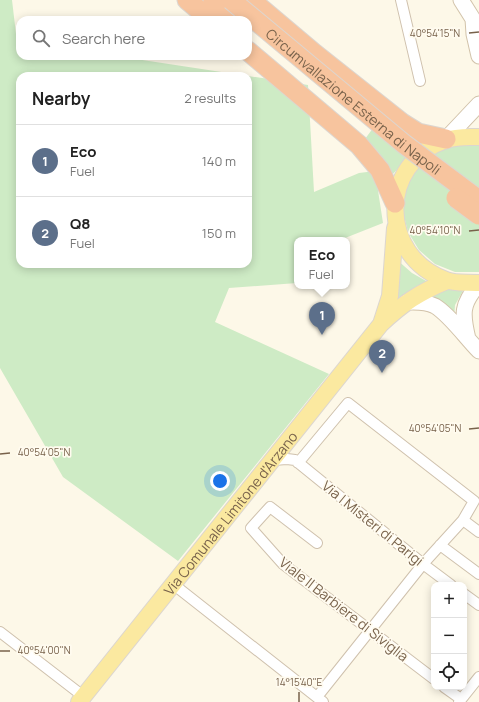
<!DOCTYPE html>
<meta charset="utf-8">
<style>
:root{--surface:#fff;--page:#f6f6f6;--text:#222;--muted:#767676;--line:#e0e0e0;--accent:#7b5035}
body{margin:0;font-family:Manrope,sans-serif;background:var(--page);color:var(--text)}
.controls{position:absolute;right:12px;bottom:12px;display:grid;overflow:hidden;border-radius:8px;box-shadow:0 2px 10px #0003}
.controls button{width:36px;height:36px;display:grid;place-items:center;padding:0;border:0;border-bottom:1px solid var(--line);background:var(--surface);color:var(--text);font:20px sans-serif}
.you{position:absolute;left:220px;top:481px;width:14px;height:14px;margin:-10px;border:3px solid #fff;border-radius:50%;background:#1a73e8;box-shadow:0 0 0 6px #1a73e833}
.badge{display:grid;place-items:center;width:26px;height:26px;border-radius:50%;background:var(--accent);color:#fff;font-size:13px;font-weight:700}
.pin{position:absolute;translate:-50% -33px;filter:drop-shadow(0 1px 2px #0008)}
.pin::after{content:'';position:absolute;top:21px;width:14px;height:12px;background:inherit;clip-path:polygon(0 0,100% 0,50% 100%)}
.popup{position:absolute;left:294px;top:237px;width:56px;height:52px;box-sizing:border-box;display:grid;place-content:center;border-radius:8px;background:var(--surface);filter:drop-shadow(0 1px 3px #0005);font-size:13px;white-space:nowrap;color:var(--muted)}
.popup b{font-size:15px;color:var(--text)}
.popup::after{content:'';position:absolute;left:50%;top:100%;margin-left:-8px;border:8px solid transparent;border-top-color:var(--surface)}
.list{margin:0;padding:0;list-style:none}
h2{display:flex;justify-content:space-between;align-items:center;height:52px;margin:0;padding:0 16px;font-size:17px}
h2 small{font-size:13px;font-weight:400;color:var(--muted)}
.list li{display:grid;grid-template-columns:26px 1fr auto;gap:12px;align-items:center;box-sizing:border-box;height:72px;padding:0 16px;border-top:1px solid var(--line)}
.list b{display:block;font-size:15px;white-space:nowrap}
.list p{margin:0;font-size:13px;white-space:nowrap;color:var(--muted)}
.list em{font-size:13px;font-style:normal;color:var(--muted)}
.icon{flex:none;width:22px;height:22px;fill:none;stroke:currentColor;stroke-width:2;stroke-linecap:round;stroke-linejoin:round}
.map{position:relative;flex:none;width:479px;height:702px;overflow:hidden}
.search{position:absolute;background:var(--surface);box-shadow:0 2px 10px #0003;left:16px;top:16px;width:236px;height:44px;display:flex;align-items:center;gap:10px;box-sizing:border-box;padding:0 14px;border-radius:12px;color:var(--muted);font-size:15px}
.panel{position:absolute;background:var(--surface);box-shadow:0 2px 10px #0003;left:16px;top:72px;width:236px;height:196px;border-radius:12px}
.map>svg:first-child{display:block}
.green{fill:#ceebc5;fill-rule:evenodd}
.lines{fill:none;stroke-linecap:round;stroke-linejoin:round}
.street-casing{stroke:#cfc1ad;stroke-width:12}
.secondary-casing{stroke:#d2c3aa;stroke-width:17}
.primary-casing{stroke:#dcd6d0;stroke-width:18}
.highway-casing{stroke:#dcd6d0;stroke-width:21}
.street{stroke:#fff;stroke-width:10}
.secondary{stroke:#fff;stroke-width:15}
.primary{stroke:#fbe9a0;stroke-width:16}
.highway{stroke:#f7c49e;stroke-width:19}
.highway-bridge-casing{stroke:#dcd6d0;stroke-width:21;stroke-linecap:butt}
.highway-bridge{stroke:#f7c49e;stroke-width:19}
.ticks{fill:none;stroke:#78624b;stroke-width:1.5}
.labels{text-anchor:middle;dominant-baseline:central;stroke-width:3.5;stroke-linejoin:round;paint-order:stroke}
.street-label{font-size:14px;fill:#78624b;stroke:#fffbef}
.ticks-label{font-size:10px;text-anchor:middle;fill:#78624b;stroke:#fffbef;stroke-width:3.5;stroke-linejoin:round;paint-order:stroke}
</style>
<div class="map">
<svg width="479" height="702" viewBox="0 0 479 702">
<rect width="100%" height="100%" fill="#fdf8e8"/>
<path class="green" d="M0 0H12L16 34 20 36V56H116L308 85 314 192 359 173 375 171 383 223 340 240H297V283L229 288 215 322 329 374 178 561 63 477 0 368ZM20 76H248V264H20Z
M379 120 402 135 421 144 391 176C385 159 379 151 365 139Z
M479 143V272H455L435 264 419 250 408 232 403 212 405 191 414 171 447 145Z
M396 259 412 273 428 282 417 286 395 300Z
M440 288 464 289 455 305 454 319 426 294Z"/>
<g class="lines">
<g class="street-casing">
<path id="street" d="M401 0 420 81
M273 460 287 459 295 460 423 564 451 585
M298 463 348 403 474 501 463 520 479 532
M317 543 270 507 251 528 283 564 434 679
M440 545 479 574
M173 584 323 702
M464 594 479 605
M0 632 83 696
M444 687 461 699
M317 697 423 564 463 520
M459 702 479 677"/>
</g>
<g class="secondary-casing">
<path id="secondary" d="M461 0 478 27
M473 19 474 34 479 56
M446 139 479 104
M407 302C416 302 426 301 435 306 450 315 466 338 479 351
M468 339C462 314 461 304 479 284"/>
</g>
<g class="primary-casing">
<g id="primary">
<path d="M479 137C468 137 457 136 446 140 378 163 379 256 446 280 455 284 469 282 479 283"/>
<path d="M382 321 390 296 395 228"/>
<path id="s1" d="M79 702 381 324C402 304 420 292 447 281"/>
</g>
</g>
<g class="highway-casing">
<path id="highway" d="M187 0 211 20
M213 0 236 20
M251 0 315 54 402 123 418 133 446 139
M248 51 359 145 380 170 395 203"/>
</g>
<use href="#street" class="street"/>
<use href="#secondary" class="secondary"/>
<use href="#primary" class="primary"/>
<use href="#highway" class="highway"/>
<g class="highway-bridge-casing">
<g id="highway-bridge">
<path id="s2" d="M231 0 404 144 479 200"/>
<path d="M456 198 479 215"/>
</g>
</g>
<use href="#highway-bridge" class="highway-bridge"/>
</g>
<path class="ticks" d="M469 33 479 32M469 231 479 230M469 429 479 428M0 454 10 453M0 651H10M299 692V702"/>
<g class="labels">
<g class="street-label">
<text stroke="none"><textPath href="#s2" startOffset="159">Circumvallazione Esterna di Napoli</textPath></text>
<text stroke="none"><textPath href="#s1" startOffset="242">Via Comunale Limitone d'Arzano</textPath></text>
<text transform="translate(373 523) rotate(39)">Via I Misteri di Parigi</text>
<text transform="translate(344 609) rotate(38)">Viale Il Barbiere di Siviglia</text>
</g>
</g>
<g class="ticks-label">
<text x="435" y="37">40°54'15"N</text>
<text x="435" y="234">40°54'10"N</text>
<text x="435" y="432">40°54'05"N</text>
<text x="44" y="456">40°54'05"N</text>
<text x="44" y="654">40°54'00"N</text>
<text x="299" y="686">14°15'40"E</text>
</g>
</svg>
<div class="controls">
<button>+</button>
<button>−</button>
<button><svg class="icon" aria-label="locate" viewBox="0 0 24 24"><circle cx="12" cy="12" r="6"/><path d="M12 2v4M12 18v4M2 12h4M18 12h4"/></svg></button>
</div>
<div class="you"></div>
<div class="pin badge" style="left:322px;top:335px;background:#5c6f8a">1</div>
<div class="popup"><b>Eco</b>Fuel</div>
<div class="pin badge" style="left:382px;top:373px;background:#5c6f8a">2</div>
<div class="search"><svg class="icon" aria-label="search" viewBox="0 0 24 24"><circle cx="10" cy="10" r="6"/><path d="M15 15l6 6"/></svg>Search here</div>
<section class="panel">
<h2>Nearby<small>2 results</small></h2>
<ul class="list">
<li><span class="badge" style="background:#5c6f8a">1</span><div><b>Eco</b><p>Fuel</p></div><em>140 m</em></li>
<li><span class="badge" style="background:#5c6f8a">2</span><div><b>Q8</b><p>Fuel</p></div><em>150 m</em></li>
</ul>
</section>
</div>
